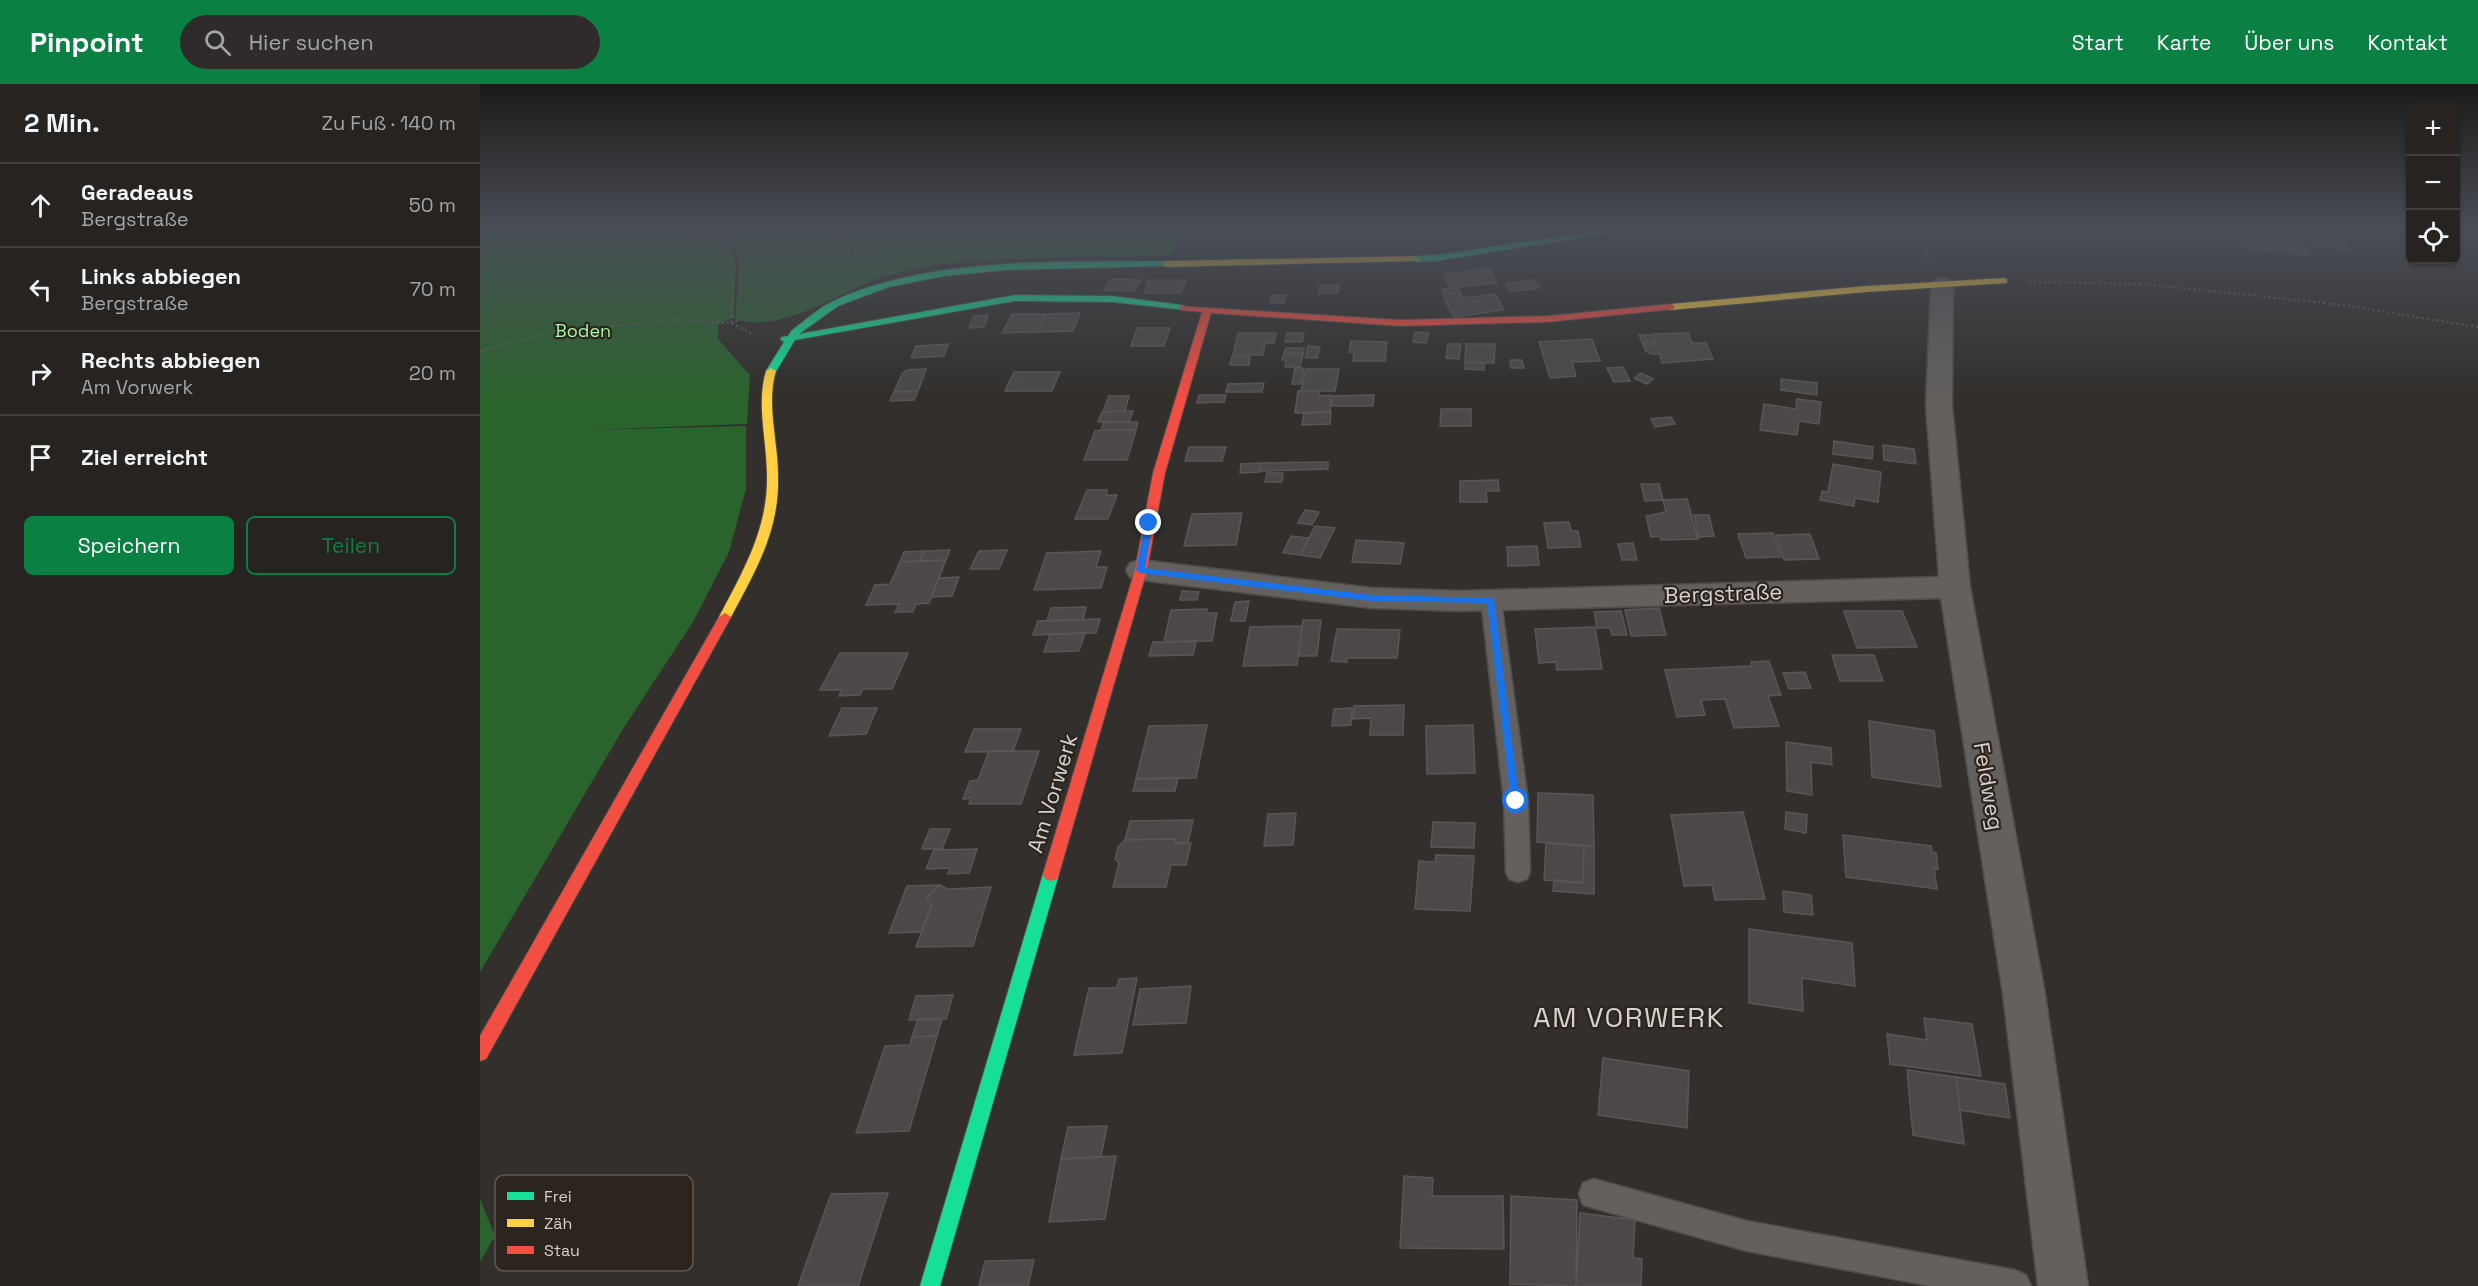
<!DOCTYPE html>
<html lang="de">
<meta charset="utf-8">
<style>
:root{--surface:#262321;--page:#2e2b2a;--text:#f1f3f6;--muted:#a4a4a5;--line:#42403f;--accent:#0b8043}
body{margin:0;font-family:"Space Grotesk",sans-serif;background:var(--page);color:var(--text)}
.controls{position:absolute;right:18px;top:18px;display:grid;overflow:hidden;border-radius:9px;box-shadow:0 2px 4px #0004}
.controls button{width:54px;height:54px;display:grid;place-items:center;padding:0;border:0;border-bottom:2px solid var(--line);background:var(--surface);color:var(--text);font:30px sans-serif}
.stop{position:absolute;width:18px;height:18px;margin:-14px;border:4px solid #1a73e8;border-radius:50%;background:#fff}
.stop.end{background:#1a73e8;border-color:#fff;box-shadow:0 2px 6px #0008}
.list{margin:0;padding:0;list-style:none}
h2{display:flex;justify-content:space-between;align-items:center;height:78px;margin:0;padding:0 24px;font-size:26px}
h2 small{font-size:20px;font-weight:400;color:var(--muted)}
.list li{display:grid;grid-template-columns:39px 1fr auto;gap:18px;align-items:center;box-sizing:border-box;height:84px;padding:0 24px;border-top:2px solid var(--line)}
.list b{display:block;font-size:22px;white-space:nowrap}
.list p{margin:0;font-size:20px;white-space:nowrap;color:var(--muted)}
.list em{font-size:20px;font-style:normal;color:var(--muted)}
.actions{display:flex;gap:12px;padding:18px 24px}
.actions a{flex:1;padding:14px 0;border:2px solid var(--accent);border-radius:9px;text-align:center;font-size:21px;color:var(--accent)}
.actions .main{background:var(--accent);color:#fff}
.icon{flex:none;width:33px;height:33px;fill:none;stroke:currentColor;stroke-width:2;stroke-linecap:round;stroke-linejoin:round}
.map{position:relative;flex:none;width:1998px;height:1202px;overflow:hidden}
header{display:flex;align-items:center;gap:36px;box-sizing:border-box;height:84px;padding:0 30px;background:var(--accent);color:#fff}
header strong{font-size:28px}
nav{display:flex;gap:33px;margin-inline-start:auto;font-size:21px}
.search{width:420px;height:54px;background:var(--page);display:flex;align-items:center;gap:15px;box-sizing:border-box;padding:0 21px;border-radius:33px;color:var(--muted);font-size:22px}
main{display:flex}
aside{flex:1;background:var(--surface)}
.map>svg:first-child{display:block}
.green{fill:#306032}
.forest{fill:#2b632d}
.building{fill:#4b4847;stroke:#5a5656;stroke-width:1.5}
.lines{fill:none;stroke-linecap:round;stroke-linejoin:round}
.lane-casing{stroke:#4f4c49;stroke-width:3}
.street-casing{stroke:#4f4c49;stroke-width:3}
.fast-casing{stroke:#4f4c49;stroke-width:2}
.slow-casing{stroke:#4f4c49;stroke-width:2}
.jam-casing{stroke:#4f4c49;stroke-width:2}
.path{stroke:#63615f;stroke-width:2;stroke-dasharray:2 3;stroke-linecap:butt}
.lane{fill:#63605e;fill-rule:evenodd}
.street{fill:#63605e;fill-rule:evenodd}
.fast{fill:#16e098;fill-rule:evenodd}
.slow{fill:#ffcf43;fill-rule:evenodd}
.jam{fill:#f24e42;fill-rule:evenodd}
.route{fill:#1a73e8}
.labels{text-anchor:middle;dominant-baseline:central;stroke-width:4.5;stroke-linejoin:round;paint-order:stroke}
.far-park-label{font-size:18px;fill:#a2fba3;stroke:#2c241f}
.street-label{font-size:22px;fill:#d6d1cd;stroke:#2c241f}
.near-neighbourhood-label{font-size:28px;letter-spacing:1.5px;fill:#d6d1cd;stroke:#2c241f}
.key{fill:#2c241f;stroke:#5f5853;stroke-width:1.5}
.key-label{font-size:16px;fill:#d6d1cd}
</style>
<header>
<strong>Pinpoint</strong>
<div class="search"><svg class="icon" aria-label="search" viewBox="0 0 24 24"><circle cx="10" cy="10" r="6"/><path d="M15 15l6 6"/></svg>Hier suchen</div>
<nav><a>Start</a><a>Karte</a><a>Über uns</a><a>Kontakt</a></nav>
</header>
<main>
<aside>
<h2>2 Min.<small>Zu Fuß · 140 m</small></h2>
<ul class="list">
<li><svg class="icon" aria-label="ahead" viewBox="0 0 24 24"><path d="M12 20V5M6 11l6-6 6 6"/></svg><div><b>Geradeaus</b><p>Bergstraße</p></div><em>50 m</em></li>
<li><svg class="icon" aria-label="left" viewBox="0 0 24 24"><path d="M17 20v-9H6M10 6l-5 5 5 5"/></svg><div><b>Links abbiegen</b><p>Bergstraße</p></div><em>70 m</em></li>
<li><svg class="icon" aria-label="right" viewBox="0 0 24 24"><path d="M7 20v-9h11M14 6l5 5-5 5"/></svg><div><b>Rechts abbiegen</b><p>Am Vorwerk</p></div><em>20 m</em></li>
<li><svg class="icon" aria-label="arrive" viewBox="0 0 24 24"><path d="M6 21V4h12l-3 4 3 4H6"/></svg><div><b>Ziel erreicht</b></div></li>
</ul>
<div class="actions"><a class="main">Speichern</a><a>Teilen</a></div>
</aside>
<div class="map">
<svg width="1998" height="1202" viewBox="0 0 1998 1202">
<rect width="100%" height="100%" fill="#322f2c"/>
<path class="green" d="M210 145 379 146 406 167 428 176 461 180C439 185 415 188 394 196 354 212 298 250 255 235L259 178 251 158Z"/>
<path class="forest" d="M0 145H198L247 159 255 179 254 234 238 240V255L270 291 267 340 104 346 266 342V405L249 468 213 538 143 645 0 888Z
M374 145H716L709 148 689 171 526 175 461 180 428 176 406 167 379 146Z
M0 1115 15 1152 0 1178Z"/>
<path class="building" d="M1827 145H1858L1870 166 1836 162Z
M1760 154 1825 161 1830 171 1764 164Z
M1010 184 1017 199 977 203 971 189Z
M971 189 977 203 970 204 964 190Z
M631 195 661 196 654 207 624 206Z
M669 196H706L701 209H664Z
M1054 196 1060 204 1030 208 1025 200Z
M840 201H859L858 209H839Z
M978 204 982 212 965 214 962 205Z
M1015 210 1024 226 974 233 965 216Z
M792 211H806L804 219H790Z
M600 229 593 247 557 248 566 230Z
M532 230H566L557 248 522 249Z
M508 231 504 243 489 244 494 232Z
M657 244H690L684 262H651Z
M935 248 949 249 946 259 933 258Z
M758 249H796L794 259H785L783 271H753Z
M807 249H824L822 258H805Z
M1208 249 1212 259H1226L1233 275 1182 279 1180 270H1172L1165 267 1163 260 1167 257 1175 256 1173 250Z
M1159 251H1173L1176 260H1163Z
M1112 255 1120 277 1092 278 1096 292 1070 294 1059 258Z
M871 257 907 258 905 277H873L874 268H869Z
M468 260 464 272 431 274 436 262Z
M968 260H981L979 275 966 274Z
M986 260H1015L1014 279 985 278Z
M828 262 840 263 837 274H825Z
M806 264H824L823 270 804 269Z
M804 269 823 270 820 283H805L806 276H802Z
M752 273H770L769 281H750Z
M1030 276H1042L1044 284H1031Z
M985 278 1004 279V286L985 285Z
M1143 283 1150 297 1134 298 1127 284Z
M815 284H824L821 300H812Z
M446 285 438 307 414 308 422 290 427 286Z
M826 285H859L855 307H821Z
M534 288H580L572 307H525Z
M1161 289 1173 295 1167 300 1154 294Z
M1301 295 1337 299V311L1301 306Z
M784 299 782 308H746L748 300Z
M438 307 434 316 410 317 414 308Z
M818 307H839V312L851 311 850 328 815 329Z
M719 311H746L744 318 717 319Z
M894 311 893 322H852L853 312Z
M629 312H649L645 327 623 328Z
M1317 315 1341 318 1339 340 1319 337 1317 351 1280 346 1284 320 1316 325Z
M961 325H991V342H960Z
M645 327H653L649 338H618L622 328Z
M851 328 850 340 822 341 824 329Z
M1191 333 1195 340 1175 343 1171 335Z
M624 338H658L656 346H621Z
M621 346H656L647 376H604L615 347Z
M1354 357 1393 363 1392 375 1353 370Z
M1403 361 1434 365 1436 380 1404 376Z
M709 363H746L742 377H705Z
M848 378V385L780 387 781 379Z
M781 379 780 388 760 389 761 380Z
M1353 380 1401 388 1398 418 1375 414 1374 422 1340 416 1342 407 1348 408Z
M787 389H803L802 398H785Z
M1018 396 1019 407H1006L1007 418H980V397Z
M1161 400H1179L1183 416 1165 417Z
M607 406H627L626 411H637L628 435H595Z
M1207 415 1218 455 1181 456 1180 452 1171 453 1166 432 1186 428 1183 416Z
M825 426 839 428 832 441 818 439Z
M762 429 756 461 704 462 712 430Z
M1214 431H1229L1234 452 1219 453Z
M1089 438 1091 447H1098L1101 463 1068 464 1064 439Z
M835 442 855 444 840 474 820 471Z
M1293 449 1301 473 1266 474 1258 450Z
M1330 450 1339 475 1304 476 1296 451Z
M811 452 829 454 820 471 803 469Z
M876 456 924 459 920 480 872 478Z
M1153 459 1157 476H1142L1138 460Z
M1057 462 1059 481 1028 482 1027 463Z
M470 466 466 476 440 477 444 467Z
M527 466 519 485H490L499 467Z
M444 467 440 477 420 478 424 468Z
M621 467 616 483H627L621 504 554 506 567 469Z
M466 476 449 519 436 520 433 528H415L419 520 386 521 395 501 410 500 420 478Z
M479 493 472 512 451 513 459 494Z
M702 507 719 508 717 516H700Z
M769 517 765 537H751L755 518Z
M606 523 603 536 567 537 571 524Z
M1179 524 1186 551 1151 552 1145 526Z
M727 525 726 529H737L732 557 684 558 691 526Z
M1141 527 1147 551H1132L1130 544H1117L1114 528Z
M1364 527H1422L1437 563 1377 564Z
M620 535 616 549 553 551 558 537Z
M823 536H841L837 572H818Z
M822 542 817 581 763 582 770 543Z
M1115 543 1122 585 1077 586 1076 578 1059 579 1055 545Z
M857 545 920 546 917 574H867V578L851 577Z
M605 549 599 567 564 568 570 550Z
M716 557 713 571 669 572 673 558Z
M360 569H428L412 605H383L380 611 359 612 362 606H340Z
M1352 571H1394L1403 597H1360Z
M1289 577 1301 611 1288 612 1299 642 1254 644 1245 615 1221 616 1225 631 1197 633 1185 586 1272 582 1271 578Z
M1325 588 1331 604 1309 605 1303 589Z
M924 621 923 651H890L891 634 873 635 874 622Z
M362 624H397L386 650 349 652Z
M872 624 871 641 852 642 854 625Z
M1389 637 1454 647 1461 703 1392 693Z
M727 641 716 694 656 695 669 642Z
M993 641 995 689 947 690 946 642Z
M494 645H541L533 667 485 668Z
M1306 658 1351 664 1352 681 1331 678 1332 711 1307 707Z
M509 667H559L541 720H489L491 714 483 715 490 697 498 696Z
M698 694 695 707H653L656 695Z
M1058 709 1113 711 1114 762 1057 758Z
M1263 728 1285 815 1235 816 1232 801 1204 802 1191 731Z
M1306 728 1327 731 1326 749 1305 745Z
M816 729 813 761 784 762 788 730Z
M713 736 708 759H695L696 755 645 756 650 737Z
M953 738 995 739 994 764 951 763Z
M450 745H470L462 765H442Z
M1363 751 1451 762 1452 768 1456 769 1458 785 1454 784 1457 805 1366 793Z
M696 755 695 759H711L706 781H691L686 803H633L639 779 635 775 638 763 645 756Z
M1066 759 1104 762 1103 799 1064 796Z
M1104 762H1114V810L1073 807 1074 796 1103 799Z
M497 765 489 789 468 790 470 784 446 785 454 766Z
M956 771 994 772 990 827 935 825 939 777 955 778Z
M460 801 467 805 511 803 493 862 436 863 452 820 446 815Z
M460 801 446 815 452 820 442 848 409 849 427 802Z
M1303 807 1331 811 1333 831 1304 828Z
M1269 845 1372 859 1375 902 1322 894 1323 927 1269 919Z
M657 894 642 969 594 971 609 904H637L639 895Z
M711 902 706 939 653 941 660 905Z
M473 911 466 935 429 936 436 912Z
M1444 934 1492 940 1501 992 1410 980 1407 950 1447 956Z
M438 935H462L457 952 432 953Z
M457 952 429 1047 376 1049 405 962 430 961 432 953Z
M1123 974 1209 987 1207 1044 1118 1031Z
M1427 986 1476 993 1484 1060 1433 1051Z
M1476 993 1525 1000 1530 1034 1480 1026Z
M627 1042 621 1073 581 1075 588 1043Z
M636 1072 625 1135 569 1138 581 1075Z
M924 1092 953 1094 952 1112H1023L1024 1165 920 1164Z
M408 1109 378 1202H318L351 1110Z
M1031 1112 1097 1116 1096 1202 1030 1200Z
M1100 1129 1155 1136 1153 1174 1162 1175 1161 1202H1096Z
M554 1176 548 1202H499L505 1177Z"/>
<g class="lines">
<g class="lane-casing">
<path id="lane" d="M1011 509 1018 511 1021 516 1048 717 1050 788 1047 795 1038 798 1029 795 1026 788 1024 717 1001 516 1004 511Z
M1114 1095 1267 1137 1535 1186 1546 1191 1551 1202H1451L1267 1167 1103 1121 1099 1110 1103 1099Z"/>
</g>
<g class="street-casing">
<path id="street" d="M1462 194 1470 196 1473 201 1472 322 1490 503 1565 910 1608 1202H1558L1523 910 1461 514 981 527 892 524 661 496 650 493 646 486 650 479 661 476 892 504 981 507 1459 493 1446 322 1451 201 1454 196Z"/>
</g>
<g class="fast-casing">
<path id="fast" d="M1129 145H1153L958 177 935 178 931 175 935 172 958 171Z
M686 177 690 180 689 182 526 186 465 192 409 203 358 222 319 250 535 211 632 212 702 221 705 222V226L632 218 535 217 315 256 295 289H287L286 287 304 258 300 255 302 253 308 252 312 246C325 237 338 224 353 217 450 172 581 178 686 177Z
M571 783 577 785 579 790 460 1202H440L563 790 565 785Z"/>
</g>
<g class="slow-casing">
<path id="slow" d="M935 172 939 175 938 177 686 183 682 180 686 177Z
M1524 194 1527 195V199L1386 208 1191 226 1186 223 1191 220 1386 202Z
M291 284 296 287C286 320 298 357 298 391 300 446 276 486 251 533L245 537 239 533C263 487 288 445 287 392 287 357 276 320 286 287Z"/>
</g>
<g class="jam-casing">
<path id="jam" d="M1191 220 1194 221V225L1068 238 920 242 731 229 685 389 667 486 579 790 577 795 571 797 565 795 563 790 655 486 673 389 722 228 699 226V222L920 236 1068 232Z
M245 529 251 533 6 975 0 977V952L239 533Z"/>
</g>
<path class="path" d="M198 145 247 159 255 179 251 239
M346 145 360 152 375 166V183
M1443 145 1448 177
M1549 198 1663 200 1863 221 1998 243
M251 239 301 220
M0 267 72 248 190 236 251 239 275 251"/>
<use href="#lane" class="lane"/>
<use href="#street" class="street"/>
<use href="#fast" class="fast"/>
<use href="#slow" class="slow"/>
<use href="#jam" class="jam"/>
</g>
<linearGradient id="sky" x2="0" y2="1"><stop stop-color="#1c1a18"/><stop offset="0.46" stop-color="#494d56"/><stop offset="1" stop-color="#494d56" stop-opacity="0"/></linearGradient>
<rect width="1998" height="314" fill="url(#sky)"/>
<path class="route" d="M669 436 673 439 665 484 892 511 1014 514 1040 720H1033L1031 717 1007 519 892 517 660 489 656 486 665 439Z"/>
<g class="labels">
<g class="far-park-label">
<text x="103" y="246">Boden</text>
</g>
<g class="street-label">
<text transform="translate(1243 509) rotate(-2)">Bergstraße</text>
<text transform="translate(1509 702) rotate(80)">Feldweg</text>
<text transform="translate(572 709) rotate(-73)">Am Vorwerk</text>
</g>
<g class="near-neighbourhood-label">
<text x="1149" y="933">AM VORWERK</text>
</g>
</g>
<rect x="15" y="1091" width="198" height="96" rx="9" class="key"/>
<rect x="27" y="1108" width="27" height="8" fill="#16e098"/>
<rect x="27" y="1135" width="27" height="8" fill="#ffcf43"/>
<rect x="27" y="1162" width="27" height="8" fill="#f24e42"/>
<g class="key-label">
<text x="64" y="1118">Frei</text>
<text x="64" y="1145">Zäh</text>
<text x="64" y="1172">Stau</text>
</g>
</svg>
<div class="controls">
<button>+</button>
<button>−</button>
<button><svg class="icon" aria-label="locate" viewBox="0 0 24 24"><circle cx="12" cy="12" r="6"/><path d="M12 2v4M12 18v4M2 12h4M18 12h4"/></svg></button>
</div>
<div class="stop" style="left:1036px;top:717px"></div>
<div class="stop end" style="left:669px;top:439px"></div>
</div>
</main>
